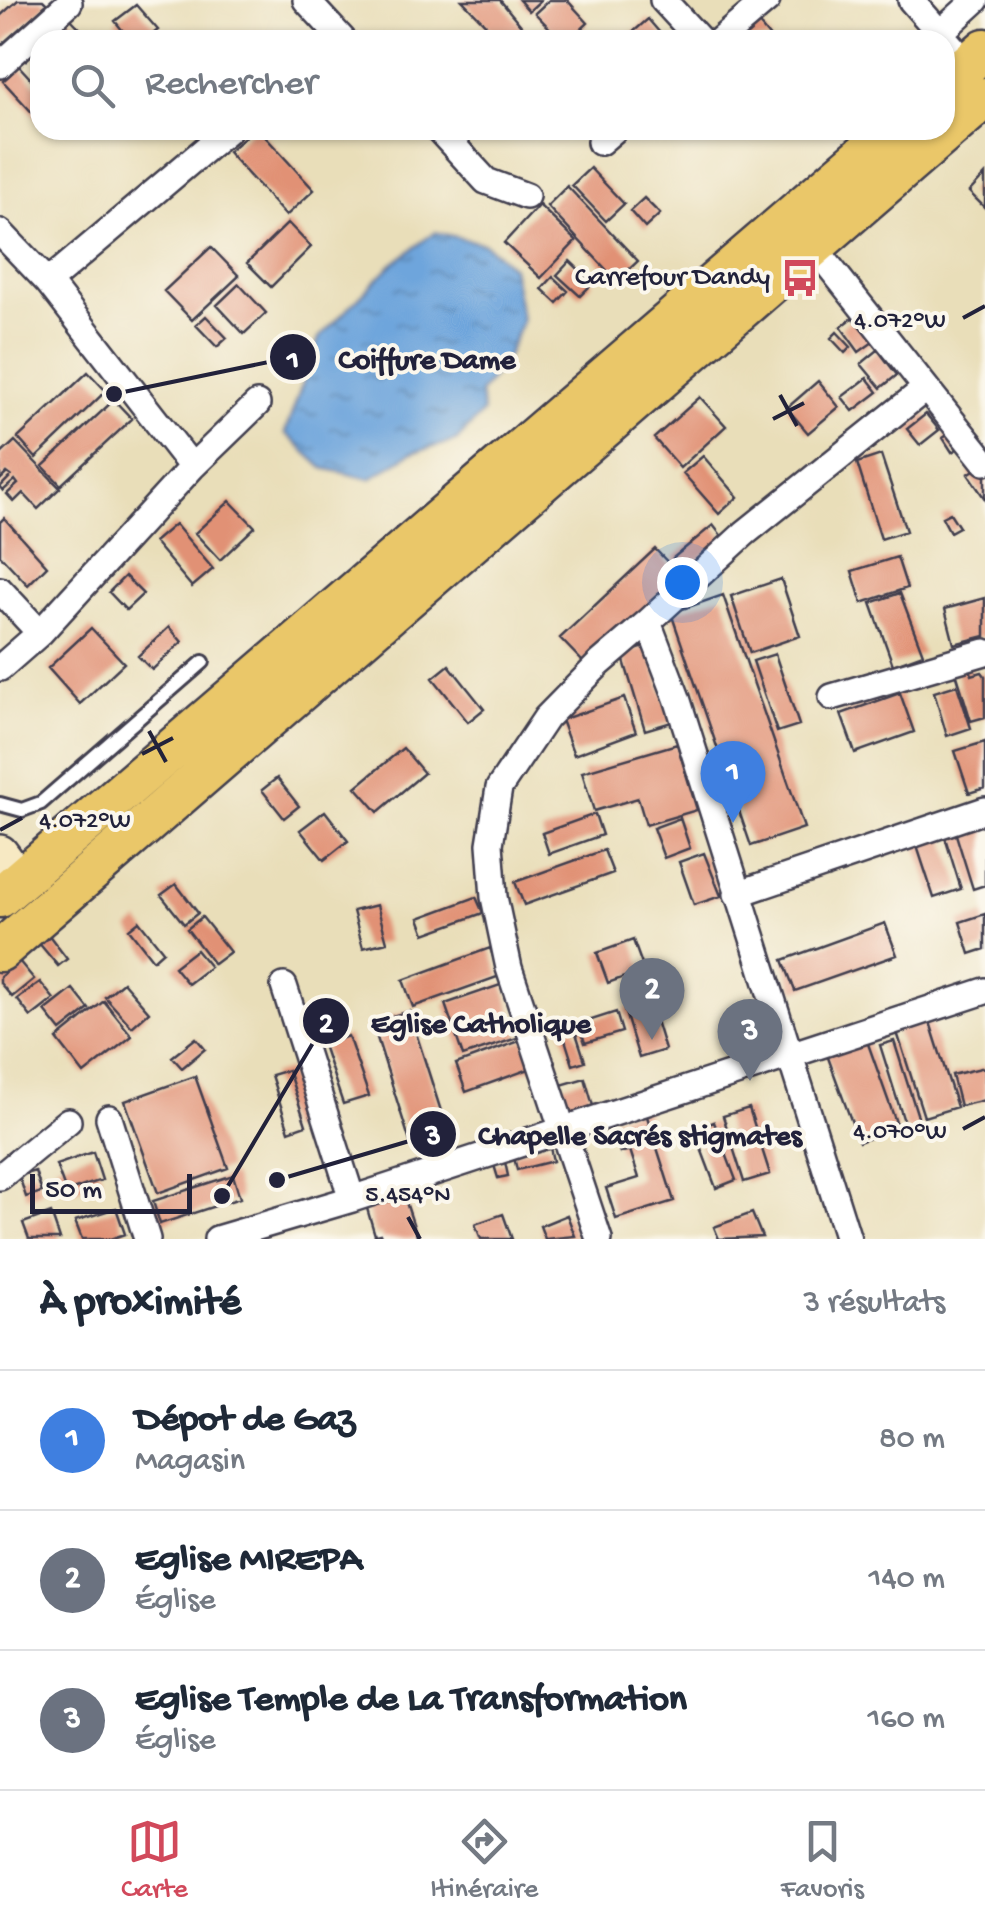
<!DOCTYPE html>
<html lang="fr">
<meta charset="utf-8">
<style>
:root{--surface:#fff;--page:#f2f2f3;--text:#1f2937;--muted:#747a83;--line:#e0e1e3;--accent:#d1495b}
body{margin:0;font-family:"Gochi Hand",sans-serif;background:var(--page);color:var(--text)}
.scale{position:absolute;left:30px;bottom:25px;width:162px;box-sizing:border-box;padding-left:10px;border:5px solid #22223b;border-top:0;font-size:28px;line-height:35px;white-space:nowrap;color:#22223b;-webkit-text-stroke:8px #fbf7ec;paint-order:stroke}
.you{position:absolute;left:682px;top:582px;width:35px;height:35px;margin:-25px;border:8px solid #fff;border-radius:50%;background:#1a73e8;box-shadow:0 0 0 15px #1a73e833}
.badge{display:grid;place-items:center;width:65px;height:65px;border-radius:50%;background:var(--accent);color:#fff;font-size:32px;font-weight:700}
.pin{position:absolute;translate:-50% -82px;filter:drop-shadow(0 2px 5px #0008)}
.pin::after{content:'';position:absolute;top:52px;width:35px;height:30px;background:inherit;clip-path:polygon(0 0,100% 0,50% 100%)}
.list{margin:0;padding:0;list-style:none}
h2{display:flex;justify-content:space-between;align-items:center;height:130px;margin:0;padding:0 40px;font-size:42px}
h2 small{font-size:32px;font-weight:400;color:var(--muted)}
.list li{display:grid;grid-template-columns:65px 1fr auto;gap:30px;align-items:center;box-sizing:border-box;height:140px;padding:0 40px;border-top:2px solid var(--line)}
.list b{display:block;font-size:38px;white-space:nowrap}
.list p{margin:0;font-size:32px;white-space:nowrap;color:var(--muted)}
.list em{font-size:32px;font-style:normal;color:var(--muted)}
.icon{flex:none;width:55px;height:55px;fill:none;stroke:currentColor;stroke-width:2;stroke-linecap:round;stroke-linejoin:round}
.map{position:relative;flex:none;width:985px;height:1239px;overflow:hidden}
.search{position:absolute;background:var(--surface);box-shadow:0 2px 8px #0004;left:30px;right:30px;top:30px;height:110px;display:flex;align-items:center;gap:25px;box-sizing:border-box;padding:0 35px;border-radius:30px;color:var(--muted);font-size:38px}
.sheet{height:550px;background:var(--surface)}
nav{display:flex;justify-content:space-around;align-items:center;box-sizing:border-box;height:140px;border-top:2px solid var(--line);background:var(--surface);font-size:28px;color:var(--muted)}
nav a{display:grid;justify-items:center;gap:5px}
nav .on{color:var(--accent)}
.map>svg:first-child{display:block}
.water{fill:url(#water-ripples);stroke:#48648c;stroke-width:2.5}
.building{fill:#e19174}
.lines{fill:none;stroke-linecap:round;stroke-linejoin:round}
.lane-casing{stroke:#403e4e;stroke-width:18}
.street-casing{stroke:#403e4e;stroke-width:30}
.secondary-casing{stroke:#403e4e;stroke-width:40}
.primary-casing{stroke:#403e4e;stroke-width:45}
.lane{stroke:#fff;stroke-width:12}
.street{stroke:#fff;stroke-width:25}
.secondary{stroke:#f7e9c3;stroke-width:35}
.primary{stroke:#eac769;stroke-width:40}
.ticks{fill:none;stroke:#22223b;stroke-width:4}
.labels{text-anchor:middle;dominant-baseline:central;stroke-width:8;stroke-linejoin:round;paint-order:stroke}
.poi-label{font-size:28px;fill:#22223b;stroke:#fbf7ec;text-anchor:end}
.ticks-label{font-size:25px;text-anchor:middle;fill:#22223b;stroke:#fbf7ec;stroke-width:8;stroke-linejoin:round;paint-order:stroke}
.leader{fill:none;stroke:#22223b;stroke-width:4}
.callout-dot{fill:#22223b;stroke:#fbf7ec;stroke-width:4}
.mark-label{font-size:30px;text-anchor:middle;font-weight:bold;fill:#fff}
.callout-label{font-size:30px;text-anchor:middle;font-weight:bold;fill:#22223b;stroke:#fbf7ec;stroke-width:8;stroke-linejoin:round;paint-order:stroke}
</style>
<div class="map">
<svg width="985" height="1239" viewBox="0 0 985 1239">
<defs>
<pattern id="water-ripples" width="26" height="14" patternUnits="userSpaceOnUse" patternTransform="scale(2.5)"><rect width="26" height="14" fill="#6ea5dc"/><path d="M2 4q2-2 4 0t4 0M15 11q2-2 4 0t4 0" fill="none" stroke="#5a86b4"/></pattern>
</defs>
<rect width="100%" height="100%" fill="#fbf7ec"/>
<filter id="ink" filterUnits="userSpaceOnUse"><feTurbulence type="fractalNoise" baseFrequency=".01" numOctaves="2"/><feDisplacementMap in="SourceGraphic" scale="20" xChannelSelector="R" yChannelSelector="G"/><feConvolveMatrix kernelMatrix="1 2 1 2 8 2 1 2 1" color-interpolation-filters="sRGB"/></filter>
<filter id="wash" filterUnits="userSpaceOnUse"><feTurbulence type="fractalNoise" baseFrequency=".0048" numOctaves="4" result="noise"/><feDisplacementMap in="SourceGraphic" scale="40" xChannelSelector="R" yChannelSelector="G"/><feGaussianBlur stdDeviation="2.25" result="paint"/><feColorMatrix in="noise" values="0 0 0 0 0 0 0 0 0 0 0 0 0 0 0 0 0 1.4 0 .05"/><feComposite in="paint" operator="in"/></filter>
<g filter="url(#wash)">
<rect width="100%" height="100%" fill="#e9deb9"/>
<path class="water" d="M435 232 485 244 512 267 522 321 504 363 480 393 483 412 456 441 411 453 370 479 323 468 285 433 319 338 390 266Z"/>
<g id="blocks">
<path class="building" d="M18 0H43L47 4 0 46V16Z
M462 0H500L533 40H501Z
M519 0H541L529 11Z
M549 0H567L588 23 570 40H561L535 13Z
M136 5 158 30 145 40H130L115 21Z
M70 18 91 40H56L51 35Z
M648 19 666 40H624Z
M758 23 772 40H738Z
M482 28 491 40H466Z
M19 66 40 89V121L3 81Z
M252 130H259L314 190 286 216 228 152Z
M590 168 624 204 606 221 572 185Z
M985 175V208L969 192Z
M567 186 638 261 617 281 547 206Z
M644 198 660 214 645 228 630 211Z
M539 205 576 241 541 278 504 243Z
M288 223 311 247 271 287 247 263Z
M211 247 239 276 192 320 164 291Z
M570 261 593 283 580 296 557 275Z
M553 277 568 291 557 303 542 289Z
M239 284 266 313 244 334 217 305Z
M206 316 227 338 217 347 196 325Z
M854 317 873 342 859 352 841 327Z
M837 332 851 347 845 353 831 338Z
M878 350 897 375 881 388 861 364Z
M88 372 106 391 36 458 18 438Z
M867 378 878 392 853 411 842 397Z
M818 381 839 407 808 433 787 408Z
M700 397 726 426 680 468 654 438Z
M114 400 132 419 61 485 43 466Z
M926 414 939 430 920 445 907 429Z
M951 433 960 447 952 452 943 438Z
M15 441 60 488 38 509 23 493 14 502 7 494 18 484 15 480 3 491 0 487 11 476 7 473 0 480V455Z
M881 455 906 531 881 539 857 463Z
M703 456 738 497 719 514 683 473Z
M979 467 985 476V499L968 474Z
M230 501 255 527 220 560 195 533Z
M950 513 959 527 950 532 942 517Z
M4 518 47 566 28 585 0 555V522Z
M175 524 213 569 192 587 154 542Z
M713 525 724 539 683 572 673 558Z
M655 549 680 575 585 664 560 638Z
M897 557 907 588 862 603 852 571Z
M125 576 143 594 126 610 109 592Z
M781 579 800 636 750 653 731 596Z
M900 593 923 654 893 665 871 603Z
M723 595 804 828 751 846 671 613Z
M985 598V636L954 644 945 609Z
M169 627 182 642 152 670 138 656Z
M91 628 124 663 80 704 48 668Z
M648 646 672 722 645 730 622 654Z
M775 654 799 725 777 732 753 661Z
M449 665 484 709 468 722 433 678Z
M969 665 972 675 982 672 985 676V717L971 721 955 669Z
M957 685 971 728 947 736 934 692Z
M900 693 914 732 855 753 841 714Z
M624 698 636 732 574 755 561 720Z
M985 742V788L969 793 955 751Z
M677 744 697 810 646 825 638 798 594 811 582 772Z
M403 748 424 773 378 812 356 787Z
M277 778 299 806 284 818 262 790Z
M325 811 348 841 324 860 300 830Z
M595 814 602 835 549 854 542 833Z
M680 818 690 848 664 858 653 828Z
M985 819V885L973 889 954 828Z
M943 831 961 889 934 898 915 840Z
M604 850 613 873 524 905 515 882Z
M704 853 721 896 694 905 679 862Z
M176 884 198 913 184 924 161 895Z
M476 897 483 913 425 934 419 918Z
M377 905 387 942 363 948 353 911Z
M985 914V949L970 954 960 922Z
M202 917 230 952 214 964 187 929Z
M139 921 163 951 153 960 129 929Z
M885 923 897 955 795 991 783 960Z
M48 934 67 959 58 966 38 942Z
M633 940 644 970 608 983 597 953Z
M490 948 500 976 413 1007 403 980Z
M196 950 210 967 188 984 174 967Z
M19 961 34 979 12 997 0 983V977Z
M40 982 54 999 31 1017 17 999Z
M123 982 149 1012 132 1027 105 997Z
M503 984 520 1037 463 1056 445 1004Z
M73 989 89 1009 61 1031 45 1011Z
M104 1001 132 1036 84 1074 57 1039Z
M650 1001 665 1050 639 1058 624 1009Z
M409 1011 448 1133 411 1145 372 1022Z
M616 1012 622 1032 585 1043 579 1024Z
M929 1019 957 1107 924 1117 896 1029Z
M574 1027 585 1061 573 1065 562 1030Z
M348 1036 369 1096 343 1104 323 1045Z
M196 1038 205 1049 182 1068 172 1057Z
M866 1038 898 1128 859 1142 826 1052Z
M525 1039 535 1067 466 1092 456 1064Z
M894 1041 921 1126 907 1131 880 1045Z
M985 1067V1100L960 1106 952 1075Z
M288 1070 306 1125 289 1131 271 1075Z
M195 1076 228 1168 158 1193 125 1101Z
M585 1078 593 1106 570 1113 561 1085Z
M644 1107 674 1201 616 1219 606 1188 639 1178 630 1150 620 1153 609 1119Z
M749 1108 770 1174 744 1182 723 1116Z
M714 1122 736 1180 716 1188 694 1130Z
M549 1143 553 1161 517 1170 513 1153Z
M93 1152 102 1180 66 1192 56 1165Z
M505 1162 508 1176 498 1178 494 1165Z
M35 1171 42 1192 26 1197 19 1176Z
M233 1175 240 1198 160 1224 153 1201Z
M403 1193 418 1239H382L380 1234 375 1235 366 1205Z
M116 1208 125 1234 110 1239H82L75 1221Z
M51 1213 60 1239H29L23 1223Z
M752 1213 762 1237 719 1239 714 1227Z
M503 1214 512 1239H481L475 1224Z
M567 1215 575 1236 545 1239 540 1226Z"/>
</g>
</g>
<g filter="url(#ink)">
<use href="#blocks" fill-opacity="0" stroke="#403e4e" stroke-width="2.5"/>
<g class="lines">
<g class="lane-casing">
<path id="lane" d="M0 804 22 810 41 803 203 662"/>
</g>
<g class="street-casing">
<path id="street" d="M306 0 343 40
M663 0 700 40
M911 0 967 64
M940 33 976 0
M720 40 767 0
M0 65 69 3
M439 130 486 181 526 196
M600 142 614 130
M0 232 48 282 192 467
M814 247 985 462
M48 282 228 130
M0 590 40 633
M0 668 40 633 192 467 257 404
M832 697 985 652
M737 894 985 810
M284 986 352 1199
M109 1118 147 1239
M0 1177 68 1121
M217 1239 352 1199 985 991
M599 1239 509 968 494 897 490 844 499 788 546 718 599 664 648 622
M848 1239 677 698 648 622 745 533 926 388"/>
</g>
<g class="secondary-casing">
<path id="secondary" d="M0 853 20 880"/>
</g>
<g class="primary-casing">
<path id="primary" d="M945 84 985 49
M0 897 892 130
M0 951 985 98"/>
</g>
<use href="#lane" class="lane"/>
<use href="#street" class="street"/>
<use href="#secondary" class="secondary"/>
<use href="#primary" class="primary"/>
</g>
</g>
<path class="ticks" d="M963 318 985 306M780 395 797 426M773 419 804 403M149 731 166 762M142 754 173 738M0 830 22 818M963 1129 985 1117M408 1217 420 1239"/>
<defs>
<g id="bus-bare" transform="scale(3)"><path d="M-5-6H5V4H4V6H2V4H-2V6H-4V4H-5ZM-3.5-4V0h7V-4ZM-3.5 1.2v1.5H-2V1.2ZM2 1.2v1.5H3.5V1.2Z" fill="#d1495b" stroke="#fbf7ec" stroke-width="2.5" paint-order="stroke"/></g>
</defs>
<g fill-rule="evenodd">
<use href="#bus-bare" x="800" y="278"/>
</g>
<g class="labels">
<g class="poi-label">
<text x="770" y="278">Carrefour Dandy</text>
</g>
</g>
<g class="ticks-label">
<text x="900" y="327">4.072°W</text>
<text x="85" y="827">4.072°W</text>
<text x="900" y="1138">4.070°W</text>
<text x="408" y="1201">5.454°N</text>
</g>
<path class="leader" d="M114 394L293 357M222 1196L326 1021M277 1180L433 1134"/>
<g class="callout-dot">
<circle cx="114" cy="394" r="10"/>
<circle cx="222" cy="1196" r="10"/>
<circle cx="277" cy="1180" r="10"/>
<circle cx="293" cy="357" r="25"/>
<circle cx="326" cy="1021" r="25"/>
<circle cx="433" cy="1134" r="25"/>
</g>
<g class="mark-label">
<text x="293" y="368">1</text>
<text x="326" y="1032">2</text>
<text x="433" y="1144">3</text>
</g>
<g class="callout-label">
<text x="427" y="368">Coiffure Dame</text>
<text x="481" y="1032">Eglise Catholique</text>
<text x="640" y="1144">Chapelle Sacrés stigmates</text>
</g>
</svg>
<div class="scale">50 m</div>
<div class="you"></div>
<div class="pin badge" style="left:733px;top:823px;background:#3f7fe0">1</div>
<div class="pin badge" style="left:652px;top:1040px;background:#6b7280">2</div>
<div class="pin badge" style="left:750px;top:1081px;background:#6b7280">3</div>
<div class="search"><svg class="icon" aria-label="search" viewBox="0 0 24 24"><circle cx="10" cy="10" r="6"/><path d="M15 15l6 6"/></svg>Rechercher</div>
</div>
<section class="sheet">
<h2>À proximité<small>3 résultats</small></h2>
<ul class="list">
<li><span class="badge" style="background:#3f7fe0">1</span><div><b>Dépot de Gaz</b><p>Magasin</p></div><em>80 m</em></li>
<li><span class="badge" style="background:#6b7280">2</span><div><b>Eglise MIREPA</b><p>Église</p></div><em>140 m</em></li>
<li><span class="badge" style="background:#6b7280">3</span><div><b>Eglise Temple de La Transformation</b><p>Église</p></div><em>160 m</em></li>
</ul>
</section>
<nav>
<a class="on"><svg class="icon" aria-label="map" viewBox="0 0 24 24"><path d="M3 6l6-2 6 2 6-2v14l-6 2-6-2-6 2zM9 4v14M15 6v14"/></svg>Carte</a>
<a><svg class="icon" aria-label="directions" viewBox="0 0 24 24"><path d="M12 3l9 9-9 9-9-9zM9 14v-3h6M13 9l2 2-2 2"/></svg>Itinéraire</a>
<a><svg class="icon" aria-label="saved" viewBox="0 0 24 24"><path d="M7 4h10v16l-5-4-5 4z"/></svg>Favoris</a>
</nav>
